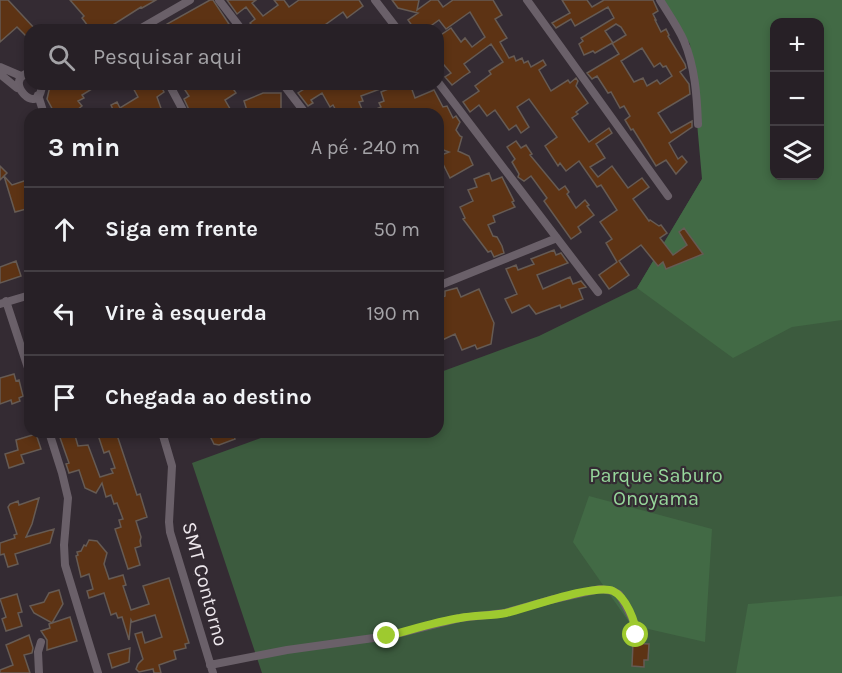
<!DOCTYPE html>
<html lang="pt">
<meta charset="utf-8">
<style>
:root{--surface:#272026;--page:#2f282e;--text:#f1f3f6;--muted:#a4a3a7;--line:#433e43}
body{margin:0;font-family:Karla,sans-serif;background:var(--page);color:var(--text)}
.controls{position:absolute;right:18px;top:18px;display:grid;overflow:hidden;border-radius:12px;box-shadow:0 3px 9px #0003}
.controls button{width:54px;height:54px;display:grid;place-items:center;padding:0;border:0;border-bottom:2px solid var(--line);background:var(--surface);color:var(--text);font:30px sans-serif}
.stop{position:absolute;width:18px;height:18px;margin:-14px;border:4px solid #9eca2f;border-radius:50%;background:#fff}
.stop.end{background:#9eca2f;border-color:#fff;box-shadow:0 2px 6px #0008}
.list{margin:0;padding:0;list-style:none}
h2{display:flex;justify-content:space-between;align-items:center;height:78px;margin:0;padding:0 24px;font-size:26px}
h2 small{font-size:20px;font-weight:400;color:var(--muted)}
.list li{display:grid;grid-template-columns:39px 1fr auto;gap:18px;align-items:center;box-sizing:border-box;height:84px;padding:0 24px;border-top:2px solid var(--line)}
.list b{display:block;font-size:22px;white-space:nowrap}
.list em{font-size:20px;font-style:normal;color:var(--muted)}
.icon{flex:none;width:33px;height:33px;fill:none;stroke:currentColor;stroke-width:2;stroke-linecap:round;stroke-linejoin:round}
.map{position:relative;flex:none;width:842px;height:673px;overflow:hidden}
.search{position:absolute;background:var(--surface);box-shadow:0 3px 9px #0003;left:24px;top:24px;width:420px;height:66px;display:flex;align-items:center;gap:15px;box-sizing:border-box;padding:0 21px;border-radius:18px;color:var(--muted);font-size:22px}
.panel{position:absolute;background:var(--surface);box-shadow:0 3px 9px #0003;left:24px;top:108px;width:420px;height:330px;border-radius:18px}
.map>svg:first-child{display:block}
.green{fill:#3c5b3e;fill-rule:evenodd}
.forest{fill:#426a45;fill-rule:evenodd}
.building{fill:#5d3314;stroke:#665b54;stroke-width:1.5;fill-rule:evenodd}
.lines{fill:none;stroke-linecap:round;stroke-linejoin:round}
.path{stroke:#90888f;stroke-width:1.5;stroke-dasharray:1.5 4.5;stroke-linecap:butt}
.minor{stroke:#6a6069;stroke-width:8}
.route{stroke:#9eca2f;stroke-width:8}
.labels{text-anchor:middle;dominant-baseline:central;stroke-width:4.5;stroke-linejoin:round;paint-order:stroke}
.park-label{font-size:20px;fill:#97d79b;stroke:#342b33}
.street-label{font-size:20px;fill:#eee8ed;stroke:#342b33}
</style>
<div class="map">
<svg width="842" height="673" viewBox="0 0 842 673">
<rect width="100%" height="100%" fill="#342b33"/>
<path class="green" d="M662 0H842V673H262L192 463 277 432H438V373L539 336 637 288 702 179V85L690 44ZM774 22H820V176H774Z"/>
<path class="forest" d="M662 0H842V320L792 327 733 358 637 288 702 179 690 44ZM774 22H820V176H774Z
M589 496 712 529 705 642 631 625 573 542Z
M842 596V673H736L748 604Z"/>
<path class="building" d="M0 0H8L36 30H30V40L17 27 0 42Z
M70 0H156L142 8 141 7 105 30H82L88 26 82 18 84 16Z
M210 0H213L229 24 219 30H170L167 24Z
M227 0H256L252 3 263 16 278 5 274 0H284L289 7 299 0H359L363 6 347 18 343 12 325 25 329 30H257L250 23 255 19 246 7 237 14Z
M392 0H419L417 10 431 0H438L443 7 453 0H493L502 15 495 19 507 38 500 42 509 58 514 56 516 61 522 58 524 63 528 61 531 67 543 60 546 65 539 70 551 91 568 80 570 83 576 78 578 81 576 86 588 103 576 112 578 114 572 118 589 142 609 128 612 133 596 144 605 158 590 167 598 177 612 166 628 188 642 178 649 187 633 199 649 221 650 220 659 226 661 225 667 233 660 238 673 255 687 245 679 232 684 228 703 254 666 269 663 262 658 266 641 245 619 261 629 275 609 289 599 275 617 262 606 243 612 239 600 222 617 210 601 185 597 187 579 161 566 171 560 163 558 166 545 146 557 137 529 99 517 107 529 127 521 133 516 125 509 130 495 110 487 116 479 105 470 112 463 102 479 91 475 86 491 74 489 71 503 62 491 44 464 64 470 72 464 76 452 85 445 77 451 73 438 58V37L451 28 461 42 465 38 472 47 485 37 470 12 446 29 439 20 425 30H415L408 20 418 13 398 8Z
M562 0H587L592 7 604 0H653L658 11 653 14 656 20H655L661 32 666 29 669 35 668 36 685 64 686 68 680 72 689 84 690 94 658 113 671 133 692 121V127L669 143 678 159 682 156 687 162 676 174 666 160 656 166 633 129 631 130 625 120 630 116 624 106 620 108 611 92 608 93 597 76 592 79 587 73 619 54 612 43 595 53 593 51 584 55 579 44 583 41 581 38 614 18 608 7 575 26 571 19 556 28 552 23 570 13ZM616 24 621 27 626 35 613 43 605 31ZM642 48 654 67 660 63 663 67 666 66 672 76 660 84 657 80 647 86 643 78 634 82 621 61Z
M61 84H100L82 95 84 98 78 101 82 106 72 114H66L62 110 55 114 47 99 50 86 53 89Z
M131 84H160L164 92 157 97 163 114H110L114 112 111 105 117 102 120 108 138 97Z
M181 84H230L236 93 225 100 233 114H209L206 109 198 114H191L184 99 189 96Z
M304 84H378L380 89 361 96 363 101 359 102 364 114H338L333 105 330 107 322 93 311 100 313 103 308 106 298 93 304 89Z
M400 84H410L415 98 434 90 443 107 447 106 453 118 456 116 460 122 456 130 460 136 462 137 458 151 469 156 473 165 450 178 439 156 449 152 438 148V114H365L381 107 379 103 384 101 381 92Z
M263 93H281V114H248L244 101Z
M516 141 521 148 526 145 532 154 530 155 559 190 565 186 569 192 567 194 576 208 585 200 589 205 587 206 594 215 578 227 581 232 571 239 544 201 547 198 531 176 524 181 518 177 519 174 512 162 515 159 507 147Z
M0 166 7 173 4 176 12 185 30 179V208L15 212 4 176 0 180Z
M489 173 492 181 502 177 514 201 512 202 515 207 493 216 495 222 488 225 493 236 497 237 502 246 504 253 494 257 491 251 488 252 463 219 465 218 460 207 473 201 468 190 477 187 474 179Z
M554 250 556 255 561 253 568 263 537 275 543 289 570 277 573 284 581 281 586 287 579 289 583 299 561 308 560 305 536 314 529 305 512 313 505 299 517 294 506 269 516 265 518 270 534 264 531 259Z
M16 261 21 276 0 283V267Z
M457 288 461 297 479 289 494 323 491 344 477 349 475 345 462 350 455 334 438 342V299L445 296V291Z
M14 374 16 381 19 380 23 396 19 398 20 401 12 404 11 400 0 404V378Z
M58 432H74L78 446 88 445 100 477 113 473 111 469 115 468 109 451 104 453 97 432H116L137 495 140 494 147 517 136 521 141 537 140 541 141 546 135 548 140 565 128 569 115 529 121 527 119 520 123 519 117 503 114 504 111 495 106 497 102 483 96 493 85 488 79 470 69 473 66 464 69 463Z
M208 432H232L235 439 219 445 214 444Z
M36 434 41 449 21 455 24 463 9 468 5 454 18 450 16 440Z
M39 498 32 524 26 537 54 529 50 543 15 554 18 564 8 567 4 554 0 555V543L15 538 14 535 17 534 8 507 10 504 18 501 19 505Z
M89 540 97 541 107 553 104 564 109 579 123 575 126 585 123 586 131 610 149 604 143 586 169 578 189 643 185 644 186 648 174 651 176 659 159 665 161 673H154L153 669 139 672 136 669 138 664 143 659 135 634 142 632 145 643 162 637 155 615 132 622 131 620 129 640 122 617 118 618 116 613 111 615 104 593 89 598 87 591 93 589 89 574 81 577 76 556 78 555 77 552 81 551 84 545 86 546Z
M59 590 63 604 52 623 34 613 30 606 44 602 49 593Z
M17 594 22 612 18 613 22 626 6 631 2 619 6 617 0 599Z
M70 617 77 641 47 650V640L41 631 50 628 49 624Z
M29 635 33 648 32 653 24 655 30 673H0V670L13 665 6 645Z
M633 643 649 644 648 660H644V667L632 666Z
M130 648 129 662 112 668 108 654Z"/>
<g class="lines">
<path class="path" d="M193 574 204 572"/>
<path class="minor" d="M219 0 242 30
M375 0 398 30
M527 0 668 196
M660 0C668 13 678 27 684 41 695 67 697 96 698 124
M138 30 190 0
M0 67 21 76
M30 73C0 78 40 121 42 84
M0 74 17 88
M438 82 598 292
M169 84 185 114
M283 84 306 114
M38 95 44 114
M438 286 557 238
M6 301 30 374
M0 304 30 295
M49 432 62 473 68 498 64 545 65 565 98 673
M162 432 172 466 169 522 170 532 213 673
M210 665 287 650 388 636 460 618 504 613 550 600 600 589 613 591 619 594 633 620 636 627V635
M39 673 38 652 41 642"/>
</g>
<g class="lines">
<path class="route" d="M387 636C411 630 435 622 460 618 475 615 491 616 506 613 527 608 596 583 613 591 626 597 636 622 636 635"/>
</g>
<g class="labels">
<g class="park-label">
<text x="656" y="475">Parque Saburo<tspan x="656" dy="23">Onoyama</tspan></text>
</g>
<g class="street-label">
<text transform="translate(205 584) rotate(75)">SMT Contorno</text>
</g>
</g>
</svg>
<div class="controls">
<button>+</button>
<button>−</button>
<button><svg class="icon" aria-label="layers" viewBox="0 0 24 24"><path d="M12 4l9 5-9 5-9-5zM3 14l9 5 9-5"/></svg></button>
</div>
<div class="stop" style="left:636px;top:635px"></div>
<div class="stop end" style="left:387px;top:636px"></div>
<div class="search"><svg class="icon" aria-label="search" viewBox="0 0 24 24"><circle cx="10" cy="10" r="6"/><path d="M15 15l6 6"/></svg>Pesquisar aqui</div>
<section class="panel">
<h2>3 min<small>A pé · 240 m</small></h2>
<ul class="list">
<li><svg class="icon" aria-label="ahead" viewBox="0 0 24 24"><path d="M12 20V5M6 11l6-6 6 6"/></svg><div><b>Siga em frente</b></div><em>50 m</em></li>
<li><svg class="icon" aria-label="left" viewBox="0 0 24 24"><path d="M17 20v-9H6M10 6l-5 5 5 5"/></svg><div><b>Vire à esquerda</b></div><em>190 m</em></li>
<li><svg class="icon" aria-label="arrive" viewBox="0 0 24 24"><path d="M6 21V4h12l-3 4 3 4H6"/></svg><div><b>Chegada ao destino</b></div></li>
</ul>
</section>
</div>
